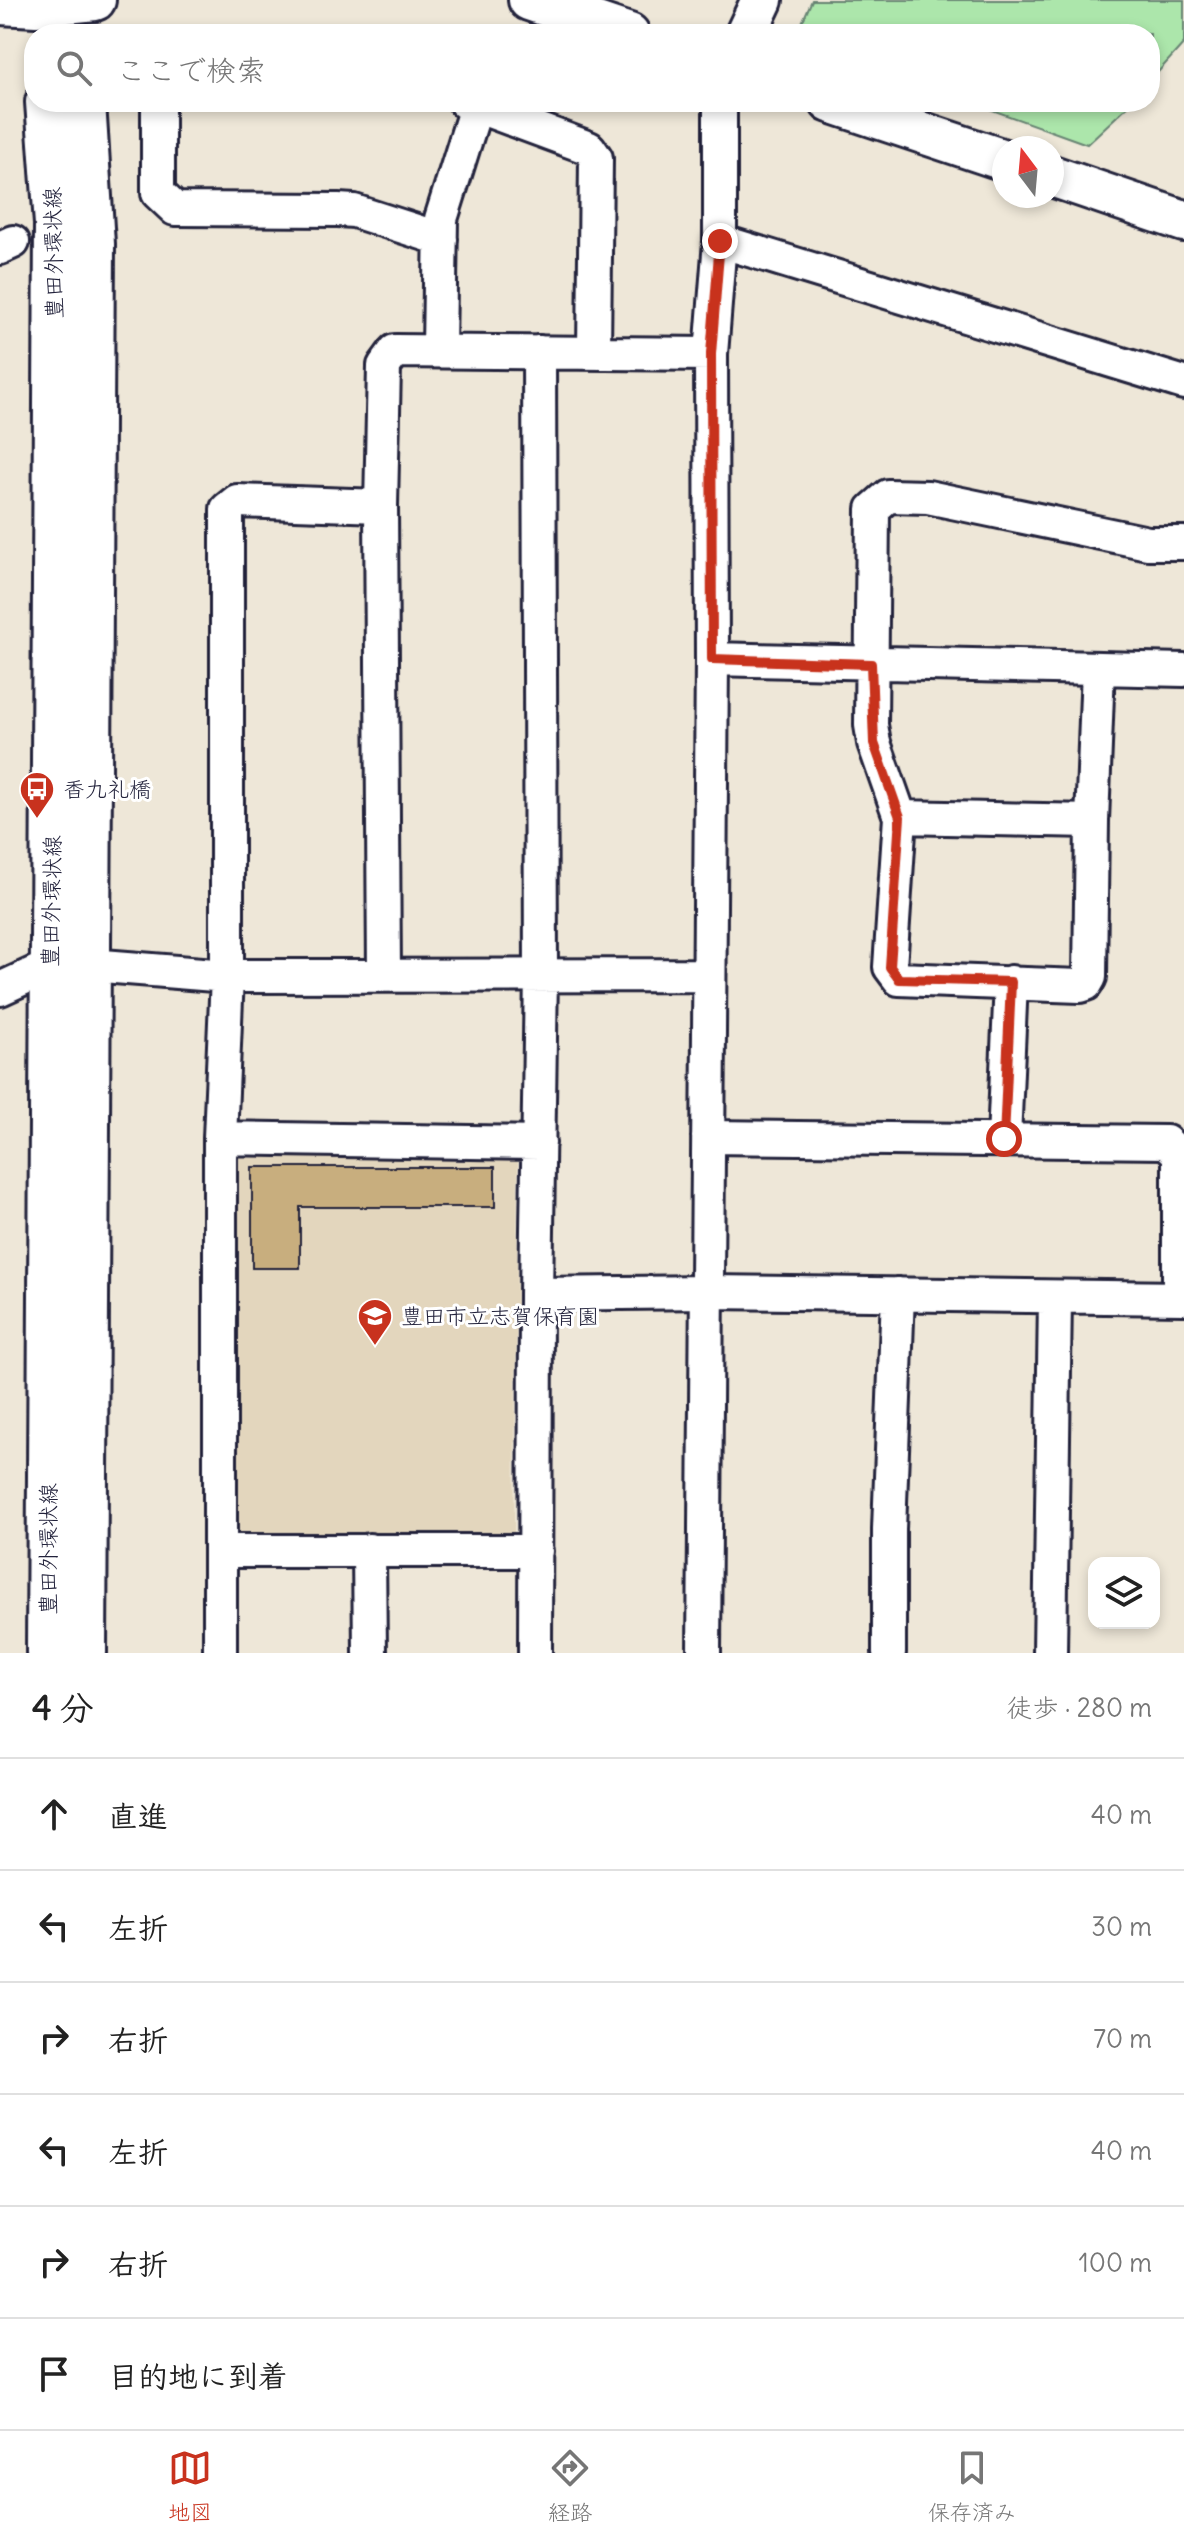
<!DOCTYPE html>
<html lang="ja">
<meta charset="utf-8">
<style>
:root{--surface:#fff;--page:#f6f6f6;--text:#222;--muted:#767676;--line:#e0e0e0;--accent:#c8321e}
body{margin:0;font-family:Delius,"Klee One",sans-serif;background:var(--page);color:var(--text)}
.controls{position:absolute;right:24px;bottom:24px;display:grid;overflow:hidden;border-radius:16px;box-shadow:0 4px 12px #0003}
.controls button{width:72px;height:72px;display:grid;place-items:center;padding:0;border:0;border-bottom:2px solid var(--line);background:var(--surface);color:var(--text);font:40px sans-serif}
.compass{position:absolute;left:992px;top:136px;width:72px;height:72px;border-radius:50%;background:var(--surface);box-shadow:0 4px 12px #0003;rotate:344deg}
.stop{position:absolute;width:24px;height:24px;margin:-18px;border:6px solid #c8321e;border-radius:50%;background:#fff}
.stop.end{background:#c8321e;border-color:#fff;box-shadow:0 2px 8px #0008}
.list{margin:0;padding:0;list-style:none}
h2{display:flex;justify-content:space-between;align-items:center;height:104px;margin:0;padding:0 32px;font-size:34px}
h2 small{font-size:26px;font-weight:400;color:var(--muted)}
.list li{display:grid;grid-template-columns:52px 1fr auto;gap:24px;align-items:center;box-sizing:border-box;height:112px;padding:0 32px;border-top:2px solid var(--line)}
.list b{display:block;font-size:30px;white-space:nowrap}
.list em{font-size:26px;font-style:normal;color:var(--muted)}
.icon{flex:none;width:44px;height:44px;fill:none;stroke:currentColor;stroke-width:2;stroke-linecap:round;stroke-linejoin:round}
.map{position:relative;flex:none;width:1184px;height:1653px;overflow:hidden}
.search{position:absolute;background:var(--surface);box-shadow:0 4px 12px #0003;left:24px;right:24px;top:24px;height:88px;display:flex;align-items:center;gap:20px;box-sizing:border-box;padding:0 28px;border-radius:32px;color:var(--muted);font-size:30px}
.sheet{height:776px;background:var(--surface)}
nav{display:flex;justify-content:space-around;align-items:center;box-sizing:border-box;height:112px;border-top:2px solid var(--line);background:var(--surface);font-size:22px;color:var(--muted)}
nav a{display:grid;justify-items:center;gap:4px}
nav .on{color:var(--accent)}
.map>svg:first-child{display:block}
.built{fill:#e3d6bd}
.green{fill:#ace6ab;stroke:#678473;stroke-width:2}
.building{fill:#c8ae7e;stroke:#22223b;stroke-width:2}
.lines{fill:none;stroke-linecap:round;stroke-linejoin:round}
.minor-casing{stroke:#22223b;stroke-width:38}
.tertiary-casing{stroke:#22223b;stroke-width:46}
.minor{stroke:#fff;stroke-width:32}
.tertiary{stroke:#fff;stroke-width:40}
.route{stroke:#c8321e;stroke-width:10}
.labels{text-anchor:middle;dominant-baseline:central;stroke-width:6;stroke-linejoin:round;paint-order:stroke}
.street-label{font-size:22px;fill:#22223b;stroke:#fff}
.poi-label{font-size:22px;fill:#22223b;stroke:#fff;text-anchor:start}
</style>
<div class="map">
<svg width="1184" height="1653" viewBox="0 0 1184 1653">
<rect width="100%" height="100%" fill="#eee7d8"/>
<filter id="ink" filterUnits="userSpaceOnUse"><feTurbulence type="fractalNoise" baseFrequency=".0125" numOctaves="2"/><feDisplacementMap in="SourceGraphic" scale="16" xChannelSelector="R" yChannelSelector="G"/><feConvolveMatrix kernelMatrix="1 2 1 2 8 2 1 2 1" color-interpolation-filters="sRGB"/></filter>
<g filter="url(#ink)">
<path class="built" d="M237 1154 518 1158 514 1539 233 1536Z"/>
<path class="green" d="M812 0H1184V43L1150 81V34H797Z
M970 102H1132L1087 144Z"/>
<path class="building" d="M252 1167H495V1207H300V1268H252Z"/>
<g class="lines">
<g class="minor-casing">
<path id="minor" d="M158 102V193L175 209 338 210 354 211 441 239
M465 102 589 148 596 158 594 352
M720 241 1184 383
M0 248 13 242
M439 349 441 219 476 107
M712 659 1184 670
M900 817 1092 821 1090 977 1086 984 1080 986 899 979 890 967 900 817 874 743 871 725 873 509 888 496 928 497 1148 543H1184
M1092 821 1098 669
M90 965 227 976 709 975
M384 975 381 506 384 366 395 351 711 354
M0 989 50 966
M708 1137 1166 1142 1179 1154V1298
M220 1138 539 1143
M1004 1139 1011 982
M536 1294 708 1292 1184 1298
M369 1550 370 1653
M220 1551H536
M220 1653V1138L227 976V509L237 501 381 506
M535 1653 536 1294 541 974 539 352
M704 1653 712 659 711 354 720 241V102
M889 1653V1529L898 1294
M1050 1653 1055 1298"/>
</g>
<g class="tertiary-casing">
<path id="tertiary" d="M529 0 629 34
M0 4 36 6 95 0
M746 34 762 0
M46 102 55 224 47 1653
M85 102 94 244 86 1653
M830 102 1004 160
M1052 176 1184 221"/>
</g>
<use href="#minor" class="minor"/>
<use href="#tertiary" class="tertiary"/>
</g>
</g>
<g class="lines" filter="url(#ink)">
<path class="route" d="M720 241 711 354 712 659 871 664 874 743 900 817 890 967 899 979 1011 982 1004 1139"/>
</g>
<defs>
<g id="bus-pin" transform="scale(1.8)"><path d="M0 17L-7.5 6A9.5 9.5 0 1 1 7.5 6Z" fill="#c8321e" stroke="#fff"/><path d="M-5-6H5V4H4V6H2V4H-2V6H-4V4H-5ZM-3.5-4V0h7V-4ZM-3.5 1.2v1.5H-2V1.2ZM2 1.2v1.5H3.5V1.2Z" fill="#fff"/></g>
<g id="school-pin" transform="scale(1.8)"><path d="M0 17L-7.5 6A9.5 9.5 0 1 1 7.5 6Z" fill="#c8321e" stroke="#fff"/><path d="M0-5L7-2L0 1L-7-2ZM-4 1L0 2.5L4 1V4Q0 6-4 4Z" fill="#fff"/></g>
</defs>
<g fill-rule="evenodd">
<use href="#bus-pin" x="37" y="789"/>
<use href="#school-pin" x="375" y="1316"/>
</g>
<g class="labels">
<g class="street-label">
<text transform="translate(53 253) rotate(-91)">豊田外環状線</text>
<text transform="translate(51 901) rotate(-89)">豊田外環状線</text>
<text transform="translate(48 1549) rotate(-90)">豊田外環状線</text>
</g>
<g class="poi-label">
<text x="63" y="789">香九礼橋</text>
<text x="401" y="1316">豊田市立志賀保育園</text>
</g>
</g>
</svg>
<div class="controls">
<button><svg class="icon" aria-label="layers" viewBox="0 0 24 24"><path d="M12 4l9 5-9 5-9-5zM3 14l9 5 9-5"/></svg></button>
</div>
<svg class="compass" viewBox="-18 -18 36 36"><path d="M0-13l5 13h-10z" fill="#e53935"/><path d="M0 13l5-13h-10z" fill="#767676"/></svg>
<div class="stop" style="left:1004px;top:1139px"></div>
<div class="stop end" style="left:720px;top:241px"></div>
<div class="search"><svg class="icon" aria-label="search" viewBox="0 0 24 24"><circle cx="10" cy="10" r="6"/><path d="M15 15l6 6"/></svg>ここで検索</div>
</div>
<section class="sheet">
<h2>4 分<small>徒歩 · 280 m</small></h2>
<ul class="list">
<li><svg class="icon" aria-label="ahead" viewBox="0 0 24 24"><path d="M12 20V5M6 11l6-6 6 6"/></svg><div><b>直進</b></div><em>40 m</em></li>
<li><svg class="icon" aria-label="left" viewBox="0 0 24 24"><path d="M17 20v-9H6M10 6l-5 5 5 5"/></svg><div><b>左折</b></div><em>30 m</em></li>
<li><svg class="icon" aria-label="right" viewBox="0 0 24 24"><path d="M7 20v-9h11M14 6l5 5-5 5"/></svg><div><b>右折</b></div><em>70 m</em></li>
<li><svg class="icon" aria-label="left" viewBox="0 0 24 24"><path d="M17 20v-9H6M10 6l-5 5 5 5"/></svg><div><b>左折</b></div><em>40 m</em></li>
<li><svg class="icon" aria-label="right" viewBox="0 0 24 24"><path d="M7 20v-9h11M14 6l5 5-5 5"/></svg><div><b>右折</b></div><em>100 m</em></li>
<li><svg class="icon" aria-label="arrive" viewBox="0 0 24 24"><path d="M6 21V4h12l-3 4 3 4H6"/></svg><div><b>目的地に到着</b></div></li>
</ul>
</section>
<nav>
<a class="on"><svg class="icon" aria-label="map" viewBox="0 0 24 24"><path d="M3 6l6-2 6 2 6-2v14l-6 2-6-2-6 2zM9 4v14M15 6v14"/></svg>地図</a>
<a><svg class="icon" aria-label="directions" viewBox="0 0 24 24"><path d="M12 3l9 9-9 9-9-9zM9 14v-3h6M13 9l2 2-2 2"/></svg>経路</a>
<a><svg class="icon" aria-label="saved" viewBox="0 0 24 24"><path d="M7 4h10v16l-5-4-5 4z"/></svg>保存済み</a>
</nav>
